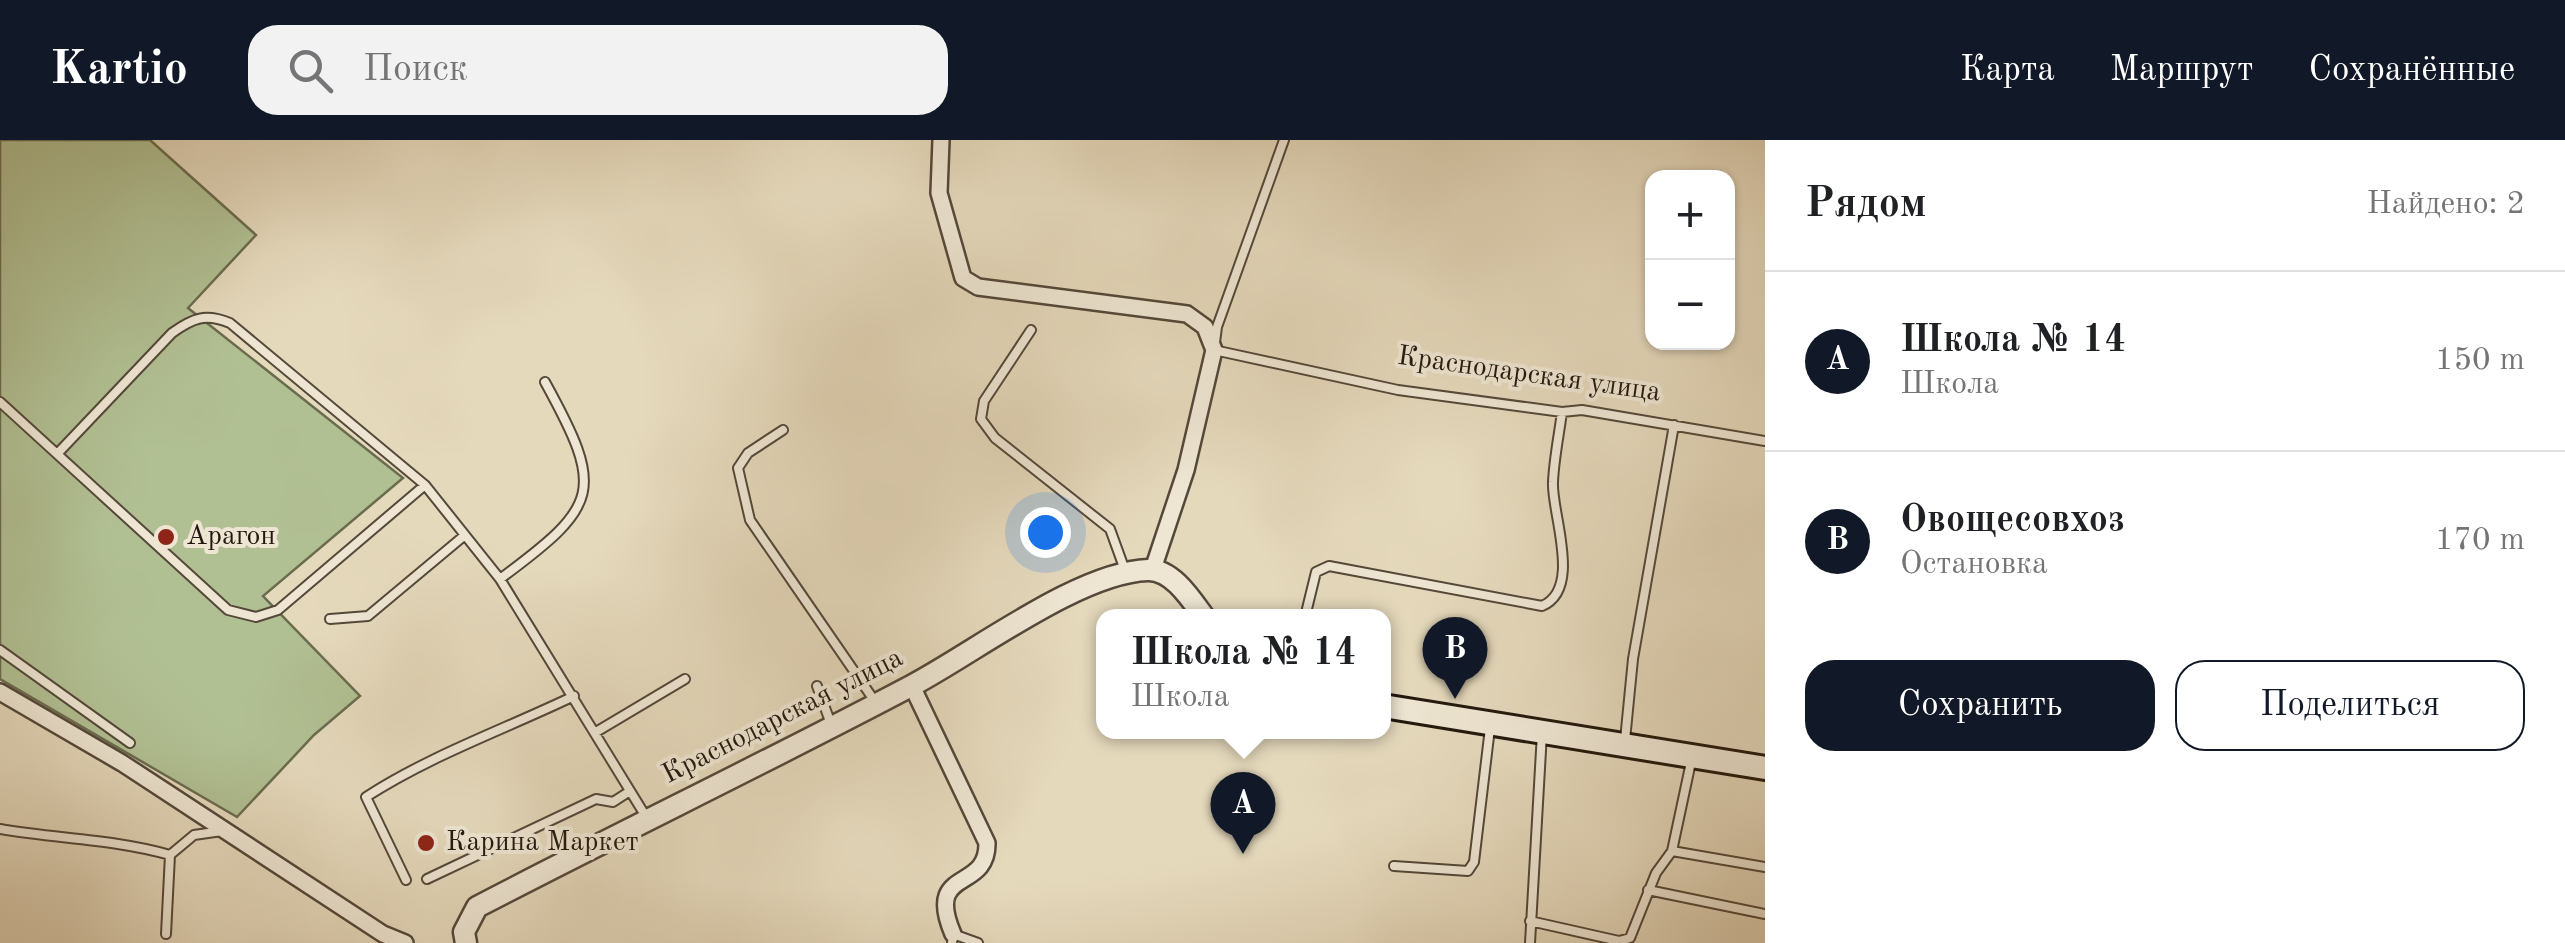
<!DOCTYPE html>
<html lang="ru">
<meta charset="utf-8">
<style>
:root{--surface:#fff;--page:#f2f2f2;--text:#202124;--muted:#757577;--line:#e0e0e0;--accent:#111827}
body{margin:0;font-family:"Old Standard TT",serif;background:var(--page);color:var(--text)}
.controls{position:absolute;right:30px;top:30px;display:grid;overflow:hidden;border-radius:20px;box-shadow:0 2px 8px #0004}
.controls button{width:90px;height:90px;display:grid;place-items:center;padding:0;border:0;border-bottom:2px solid var(--line);background:var(--surface);color:var(--text);font:50px sans-serif}
.you{position:absolute;left:1045px;top:392px;width:35px;height:35px;margin:-25px;border:8px solid #fff;border-radius:50%;background:#1a73e8;box-shadow:0 0 0 15px #1a73e833}
.badge{display:grid;place-items:center;width:65px;height:65px;border-radius:50%;background:var(--accent);color:#fff;font-size:32px;font-weight:700}
.pin{position:absolute;translate:-50% -82px;filter:drop-shadow(0 2px 5px #0008)}
.pin::after{content:'';position:absolute;top:52px;width:35px;height:30px;background:inherit;clip-path:polygon(0 0,100% 0,50% 100%)}
.popup{position:absolute;left:1096px;top:469px;width:295px;height:130px;box-sizing:border-box;display:grid;place-content:center;border-radius:20px;background:var(--surface);filter:drop-shadow(0 2px 8px #0005);font-size:32px;white-space:nowrap;color:var(--muted)}
.popup b{font-size:38px;color:var(--text)}
.popup::after{content:'';position:absolute;left:50%;top:100%;margin-left:-20px;border:20px solid transparent;border-top-color:var(--surface)}
.list{margin:0;padding:0;list-style:none}
h2{display:flex;justify-content:space-between;align-items:center;height:130px;margin:0;padding:0 40px;font-size:42px}
h2 small{font-size:32px;font-weight:400;color:var(--muted)}
.list li{display:grid;grid-template-columns:65px 1fr auto;gap:30px;align-items:center;box-sizing:border-box;height:180px;padding:0 40px;border-top:2px solid var(--line)}
.list b{display:block;font-size:38px;white-space:nowrap}
.list p{margin:0;font-size:32px;white-space:nowrap;color:var(--muted)}
.list em{font-size:32px;font-style:normal;color:var(--muted)}
.actions{display:flex;gap:20px;padding:30px 40px}
.actions a{flex:1;padding:22px 0;border:2px solid var(--accent);border-radius:30px;text-align:center;font-size:35px;color:var(--accent)}
.actions .main{background:var(--accent);color:#fff}
.icon{flex:none;width:55px;height:55px;fill:none;stroke:currentColor;stroke-width:2;stroke-linecap:round;stroke-linejoin:round}
.map{position:relative;flex:none;width:1765px;height:803px;overflow:hidden}
header{display:flex;align-items:center;gap:60px;box-sizing:border-box;height:140px;padding:0 50px;background:var(--accent);color:#fff}
header strong{font-size:48px}
nav{display:flex;gap:55px;margin-inline-start:auto;font-size:35px}
.search{width:700px;height:90px;background:var(--page);display:flex;align-items:center;gap:25px;box-sizing:border-box;padding:0 35px;border-radius:30px;color:var(--muted);font-size:38px}
main{display:flex}
aside{flex:1;background:var(--surface)}
.map>svg:first-child{display:block}
.green{fill:#b1c093;stroke:#6a6c50;stroke-width:2.5}
.lines{fill:none;stroke-linecap:round;stroke-linejoin:round}
.service-casing{stroke:#54483a;stroke-width:12}
.minor-casing{stroke:#54483a;stroke-width:20}
.tertiary-casing{stroke:#54483a;stroke-width:25}
.secondary-casing{stroke:#23180e;stroke-width:28}
.service{stroke:#eee6d3;stroke-width:8}
.minor{stroke:#eee6d3;stroke-width:15}
.tertiary{stroke:#eee6d3;stroke-width:20}
.secondary{stroke:#eee6d3;stroke-width:22}
.poi-dot{fill:#8f2418;stroke:#eee6d3;stroke-width:4}
.labels{text-anchor:middle;dominant-baseline:central;stroke-width:8;stroke-linejoin:round;paint-order:stroke}
.street-label{font-size:28px;fill:#23180e;stroke:#eee6d3}
.poi-label{font-size:28px;fill:#23180e;stroke:#eee6d3;text-anchor:start}
</style>
<header>
<strong>Kartio</strong>
<div class="search"><svg class="icon" aria-label="search" viewBox="0 0 24 24"><circle cx="10" cy="10" r="6"/><path d="M15 15l6 6"/></svg>Поиск</div>
<nav><a>Карта</a><a>Маршрут</a><a>Сохранённые</a></nav>
</header>
<main>
<div class="map">
<svg width="1765" height="803" viewBox="0 0 1765 803">
<rect width="100%" height="100%" fill="#e5d9bc"/>
<filter id="stains"><feTurbulence type="fractalNoise" baseFrequency=".002" numOctaves="4"/><feColorMatrix values="0 0 0 0 .2 0 0 0 0 .09 0 0 0 0 .02 0 0 0 .5 -.17"/></filter>
<radialGradient id="worn" r=".72"><stop offset=".6" stop-color="#630" stop-opacity="0"/><stop offset="1" stop-color="#630" stop-opacity=".3"/></radialGradient>
<path class="green" d="M0 0H150L256 95 188 168 403 338 263 456 360 556 314 595 237 677 0 539Z"/>
<g class="lines">
<g class="service-casing">
<path id="service" d="M1284 0 1217 187 1214 210 1398 250 1562 272 1582 270 1765 301
M1031 190 984 261 981 279 995 298 1110 389 1126 433
M0 262 228 470 256 477 278 470 425 345
M783 290 748 313 738 328 750 380 876 563
M58 313 172 193C193 178 205 173 230 183L425 345 500 439 648 680
M500 439C600 365 605 351 545 242
M1305 477 1316 432 1329 426 1542 466C1583 449 1551 372 1553 342 1554 319 1559 295 1562 272
M330 479 368 476 465 395
M0 510 130 603
M817 546 831 584
M596 592 685 539
M1625 600 1633 519 1674 285
M1691 622 1672 711 1765 727
M0 689C57 699 114 699 170 715L194 695 222 691
M1394 726 1468 731 1474 722 1490 588
M427 739 596 659 613 662 630 651
M406 740 366 657C431 615 503 590 574 556
M1648 750 1765 774
M1530 781 1619 801 1630 798 1656 733 1672 711
M166 794 170 715
M952 803 953 794 978 803
M1530 803 1542 593"/>
</g>
<g class="minor-casing">
<path id="minor" d="M941 0 939 53 963 138 978 147 1187 174 1205 187 1214 210 1186 330 1153 429
M912 546 987 703C988 753 924 726 953 794
M0 552 122 623 383 794 405 803"/>
</g>
<g class="tertiary-casing">
<path id="tertiary" d="M466 803 464 792 477 767C621 692 767 622 911 546 974 513 1079 432 1148 430 1172 429 1191 459 1204 477"/>
</g>
<g class="secondary-casing">
<path id="secondary" d="M1383 566 1765 628"/>
</g>
<use href="#service" class="service"/>
<use href="#minor" class="minor"/>
<use href="#tertiary" class="tertiary"/>
<use href="#secondary" class="secondary"/>
</g>
<g class="poi-dot">
<circle cx="166" cy="397" r="10"/>
<circle cx="426" cy="703" r="10"/>
</g>
<g class="labels">
<g class="street-label">
<text transform="translate(1529 235) rotate(8)">Краснодарская улица</text>
<text transform="translate(783 577) rotate(-27)">Краснодарская улица</text>
</g>
<g class="poi-label">
<text x="186" y="397">Арагон</text>
<text x="446" y="703">Карина Маркет</text>
</g>
</g>
<rect width="100%" height="100%" filter="url(#stains)"/>
<rect width="100%" height="100%" fill="url(#worn)"/>
</svg>
<div class="controls">
<button>+</button>
<button>−</button>
</div>
<div class="you"></div>
<div class="pin badge" style="left:1243px;top:714px">A</div>
<div class="popup"><b>Школа № 14</b>Школа</div>
<div class="pin badge" style="left:1455px;top:559px">B</div>
</div>
<aside>
<h2>Рядом<small>Найдено: 2</small></h2>
<ul class="list">
<li><span class="badge">A</span><div><b>Школа № 14</b><p>Школа</p></div><em>150 m</em></li>
<li><span class="badge">B</span><div><b>Овощесовхоз</b><p>Остановка</p></div><em>170 m</em></li>
</ul>
<div class="actions"><a class="main">Сохранить</a><a>Поделиться</a></div>
</aside>
</main>
